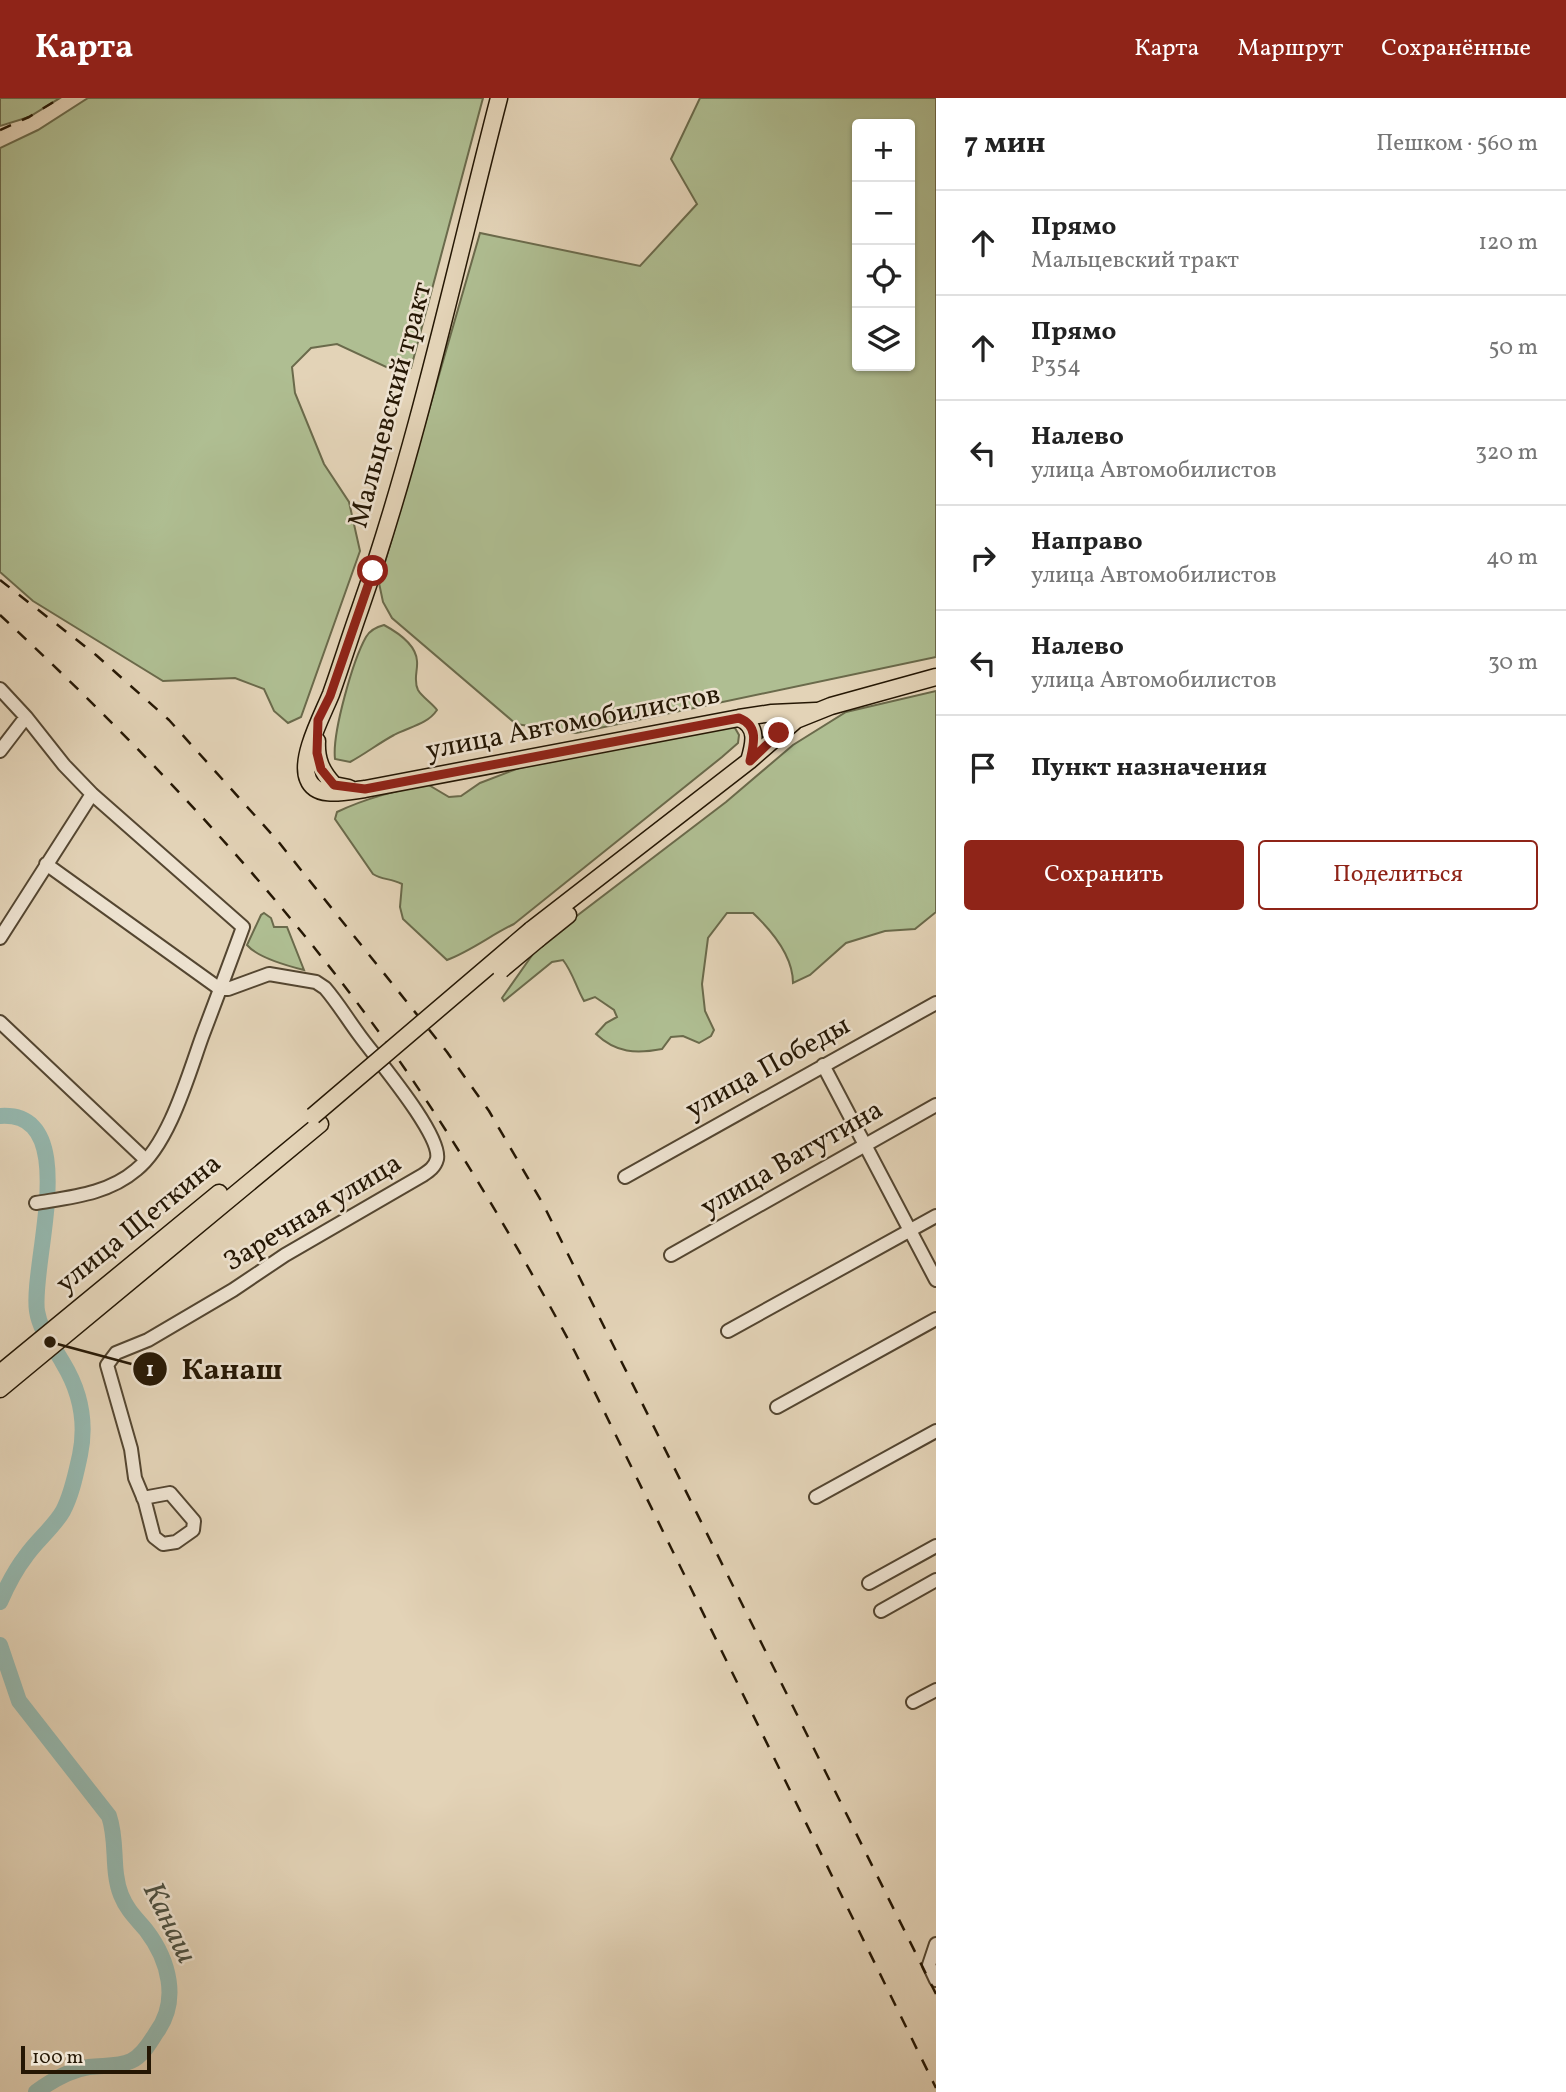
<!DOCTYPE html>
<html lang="ru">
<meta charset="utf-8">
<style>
:root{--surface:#fff;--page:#f2f2f2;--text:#222;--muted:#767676;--line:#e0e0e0;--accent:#8f2418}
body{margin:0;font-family:Vollkorn,serif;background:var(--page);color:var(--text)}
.controls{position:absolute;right:21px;top:21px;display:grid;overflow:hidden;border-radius:7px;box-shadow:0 2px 5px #0004}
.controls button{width:63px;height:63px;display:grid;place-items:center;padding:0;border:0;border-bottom:2px solid var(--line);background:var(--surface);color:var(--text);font:35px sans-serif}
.scale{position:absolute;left:21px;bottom:18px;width:130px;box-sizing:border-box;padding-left:7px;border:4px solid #251704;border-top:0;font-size:19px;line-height:24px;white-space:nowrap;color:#251704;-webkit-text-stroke:5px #ede2d0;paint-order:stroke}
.stop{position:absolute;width:21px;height:21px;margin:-16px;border:5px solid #8f2418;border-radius:50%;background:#fff}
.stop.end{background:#8f2418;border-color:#fff;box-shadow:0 2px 7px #0008}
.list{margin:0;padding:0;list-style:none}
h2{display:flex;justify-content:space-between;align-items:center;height:91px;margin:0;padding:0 28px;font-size:30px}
h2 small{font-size:23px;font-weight:400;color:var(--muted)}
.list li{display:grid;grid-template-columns:46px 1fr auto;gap:21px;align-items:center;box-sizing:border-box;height:105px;padding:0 28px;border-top:2px solid var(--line)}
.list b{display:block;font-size:26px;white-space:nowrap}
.list p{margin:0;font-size:23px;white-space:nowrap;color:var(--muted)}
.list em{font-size:23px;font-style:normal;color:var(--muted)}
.actions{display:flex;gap:14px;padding:21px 28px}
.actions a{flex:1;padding:16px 0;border:2px solid var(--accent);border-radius:7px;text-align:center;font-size:24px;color:var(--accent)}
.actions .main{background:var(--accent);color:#fff}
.icon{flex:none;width:38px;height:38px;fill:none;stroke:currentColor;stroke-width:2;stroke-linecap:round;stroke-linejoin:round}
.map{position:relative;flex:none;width:936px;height:1994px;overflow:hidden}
header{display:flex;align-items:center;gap:42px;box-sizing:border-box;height:98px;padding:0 35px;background:var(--accent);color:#fff}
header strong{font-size:33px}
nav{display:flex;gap:38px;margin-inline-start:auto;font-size:24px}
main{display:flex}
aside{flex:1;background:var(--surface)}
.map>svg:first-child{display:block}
.green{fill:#afbe92;stroke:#6a6a4b;stroke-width:2;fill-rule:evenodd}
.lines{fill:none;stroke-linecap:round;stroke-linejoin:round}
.river{stroke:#95b8af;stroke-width:16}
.minor-casing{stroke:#544631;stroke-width:16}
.major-casing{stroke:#251704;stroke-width:19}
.minor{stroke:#ede2d0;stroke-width:12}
.major{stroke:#e3d3b7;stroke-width:16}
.rail{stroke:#251704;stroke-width:2.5;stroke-dasharray:12 12;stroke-linecap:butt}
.major-bridge-casing{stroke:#251704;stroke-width:19;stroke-linecap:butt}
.major-bridge{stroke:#e3d3b7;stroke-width:16}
.route{stroke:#8f2418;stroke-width:9}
.labels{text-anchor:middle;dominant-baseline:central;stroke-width:5;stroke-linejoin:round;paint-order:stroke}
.street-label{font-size:28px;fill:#251704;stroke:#ede2d0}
.water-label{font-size:30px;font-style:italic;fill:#4c4f40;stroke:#ede2d0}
.leader{fill:none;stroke:#251704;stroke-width:2.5}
.callout-dot{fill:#251704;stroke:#ede2d0;stroke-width:2.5}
.mark-label{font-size:21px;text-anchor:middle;font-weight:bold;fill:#fff}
.callout-label{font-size:30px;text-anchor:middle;font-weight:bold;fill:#251704;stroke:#ede2d0;stroke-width:5;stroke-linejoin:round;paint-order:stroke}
</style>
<header>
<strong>Карта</strong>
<nav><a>Карта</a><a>Маршрут</a><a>Сохранённые</a></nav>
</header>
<main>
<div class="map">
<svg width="936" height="1994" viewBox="0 0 936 1994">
<rect width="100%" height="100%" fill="#e3d3b7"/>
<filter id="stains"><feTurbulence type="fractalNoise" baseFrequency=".00286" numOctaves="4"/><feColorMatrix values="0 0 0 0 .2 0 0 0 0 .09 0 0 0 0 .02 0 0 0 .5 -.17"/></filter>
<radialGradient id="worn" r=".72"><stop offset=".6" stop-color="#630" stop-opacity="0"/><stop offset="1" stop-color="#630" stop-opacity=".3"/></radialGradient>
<path class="green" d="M0 0H60L29 19 0 28Z
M88 0H483L411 270 399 275 337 246 311 250 292 269 295 295 324 366 349 404 360 453 301 619 288 625 274 613 264 591 235 580 163 583 33 503 0 474V50L38 32Z
M700 0H936V559L576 635 516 626 392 520 383 504 379 485 480 135 640 168 697 106 671 61ZM857 26H910V268H857Z
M384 527C397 534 416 546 417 563 418 573 413 582 418 592 422 599 432 605 437 612 427 627 408 629 394 637 379 645 365 656 350 664L335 661C332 635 353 562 366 539 370 532 376 529 384 527Z
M936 593V814L915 831 885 833 846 845 810 877 793 885C793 858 772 833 753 815H727L708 840 702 886 705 913 714 932 711 938 699 945 683 938 671 939 662 951C636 956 616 955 596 936L606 925 617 919 614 912 595 899 584 903C576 889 573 875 563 862L552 864 504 903 502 900 540 846 726 704 793 647 846 614Z
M728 627 735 630 739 637 738 645 722 659 514 826C491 837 471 853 447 862L403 821 400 809 402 786C390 780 382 782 373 776L335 721 337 714C366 700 396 693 427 686L449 699 461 698 480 685 519 670Z
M264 815 271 820 274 829H287L304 872C288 868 257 859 247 847L261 817Z"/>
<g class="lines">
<path class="river" d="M0 1018C84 1012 30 1167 37 1213 40 1233 53 1247 63 1265 80 1293 87 1323 80 1357 76 1375 72 1396 63 1413 54 1429 37 1442 26 1458 15 1472 7 1488 0 1504
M0 1547 19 1603 109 1718C118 1744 111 1772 121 1797 127 1812 136 1820 146 1832 169 1862 180 1903 156 1935 150 1945 142 1958 131 1963 118 1969 103 1967 89 1969 70 1972 51 1983 36 1994"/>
<g class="minor-casing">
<path id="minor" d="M0 591 26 619 64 667 92 696 243 829C230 865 216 902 202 939 188 978 169 1046 136 1072 108 1096 71 1099 36 1105
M0 653 26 619
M46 766 220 891H228L269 876 316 884 325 890C338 905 348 922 360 938 376 960 442 1037 437 1061 435 1069 429 1073 423 1077L285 1157 233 1192 148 1242 116 1255 107 1267 131 1351 135 1380 145 1404 154 1439 163 1446 176 1444 193 1432 194 1423 170 1395 143 1400
M0 840 92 696
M0 924 146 1062
M823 967 936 1182
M625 1079 936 905
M671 1157 936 1007
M728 1233 936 1118
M777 1309 936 1221
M816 1399 936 1333
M869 1485 936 1448
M881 1513 936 1482
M913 1604 936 1592
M936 1846 929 1867 936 1882"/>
</g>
<g class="major-casing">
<path id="major" d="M499 0C455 170 418 345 360 511 350 539 341 568 331 596 323 616 299 660 308 681 316 702 348 693 365 691L739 620 772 615 816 613
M739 620C759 628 754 646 749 663
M317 643C316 661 321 673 334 687L349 690
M531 832 749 663 796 622 831 608 936 579
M538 841 568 817
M0 1275 219 1095
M0 1291 320 1026"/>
</g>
<use href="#minor" class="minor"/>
<use href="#major" class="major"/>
<path class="rail" d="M0 32 29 19 60 0
M0 482 96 557 169 622 277 742 447 954 489 1013 543 1106 936 1896
M0 517C139 646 270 784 381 937 454 1038 516 1145 575 1254L936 1990"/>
<g class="major-bridge-casing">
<path id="major-bridge" d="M501 872 538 841
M313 1018 531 832"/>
</g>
<use href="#major-bridge" class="major-bridge"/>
</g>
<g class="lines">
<path class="route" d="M373 473 330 598 318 622 317 655 321 671 334 687 365 691 739 620C759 628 754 645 750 663L779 635"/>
</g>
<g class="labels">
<g class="street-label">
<text transform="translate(391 307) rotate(-75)">Мальцевский тракт</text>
<text transform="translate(573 625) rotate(-11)">улица Автомобилистов</text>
<text transform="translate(768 970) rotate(-29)">улица Победы</text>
<text transform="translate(792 1061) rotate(-30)">улица Ватутина</text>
<text transform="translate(313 1115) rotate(-31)">Заречная улица</text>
<text transform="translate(139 1126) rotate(-39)">улица Щеткина</text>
</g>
<g class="water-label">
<text transform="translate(169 1825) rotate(64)">Канаш</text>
</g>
</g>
<path class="leader" d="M50 1244L150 1271"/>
<g class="callout-dot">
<circle cx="50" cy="1244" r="7"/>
<circle cx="150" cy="1271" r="18"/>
</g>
<g class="mark-label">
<text x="150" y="1278">1</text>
</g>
<g class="callout-label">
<text x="232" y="1281">Канаш</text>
</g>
<rect width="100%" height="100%" filter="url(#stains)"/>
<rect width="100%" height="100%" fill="url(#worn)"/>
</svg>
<div class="controls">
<button>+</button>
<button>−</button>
<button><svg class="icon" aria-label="locate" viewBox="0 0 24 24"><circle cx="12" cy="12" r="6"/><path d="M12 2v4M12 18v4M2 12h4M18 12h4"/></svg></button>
<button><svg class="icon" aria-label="layers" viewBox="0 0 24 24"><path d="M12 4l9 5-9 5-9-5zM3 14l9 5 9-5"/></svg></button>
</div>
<div class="scale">100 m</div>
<div class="stop" style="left:373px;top:473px"></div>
<div class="stop end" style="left:779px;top:635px"></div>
</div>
<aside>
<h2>7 мин<small>Пешком · 560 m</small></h2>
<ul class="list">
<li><svg class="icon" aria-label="ahead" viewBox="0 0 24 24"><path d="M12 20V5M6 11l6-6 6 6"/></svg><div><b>Прямо</b><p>Мальцевский тракт</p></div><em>120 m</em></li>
<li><svg class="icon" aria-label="ahead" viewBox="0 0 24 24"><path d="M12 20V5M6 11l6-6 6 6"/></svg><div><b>Прямо</b><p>Р354</p></div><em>50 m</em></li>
<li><svg class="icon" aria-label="left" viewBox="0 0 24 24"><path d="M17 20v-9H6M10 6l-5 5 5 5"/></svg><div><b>Налево</b><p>улица Автомобилистов</p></div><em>320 m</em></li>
<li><svg class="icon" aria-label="right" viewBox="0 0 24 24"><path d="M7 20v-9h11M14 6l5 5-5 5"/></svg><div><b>Направо</b><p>улица Автомобилистов</p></div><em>40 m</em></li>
<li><svg class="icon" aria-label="left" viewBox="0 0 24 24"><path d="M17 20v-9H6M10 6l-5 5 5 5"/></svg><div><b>Налево</b><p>улица Автомобилистов</p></div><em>30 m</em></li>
<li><svg class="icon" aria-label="arrive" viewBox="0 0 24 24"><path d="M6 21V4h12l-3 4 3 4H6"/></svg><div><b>Пункт назначения</b></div></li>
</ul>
<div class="actions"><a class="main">Сохранить</a><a>Поделиться</a></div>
</aside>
</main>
